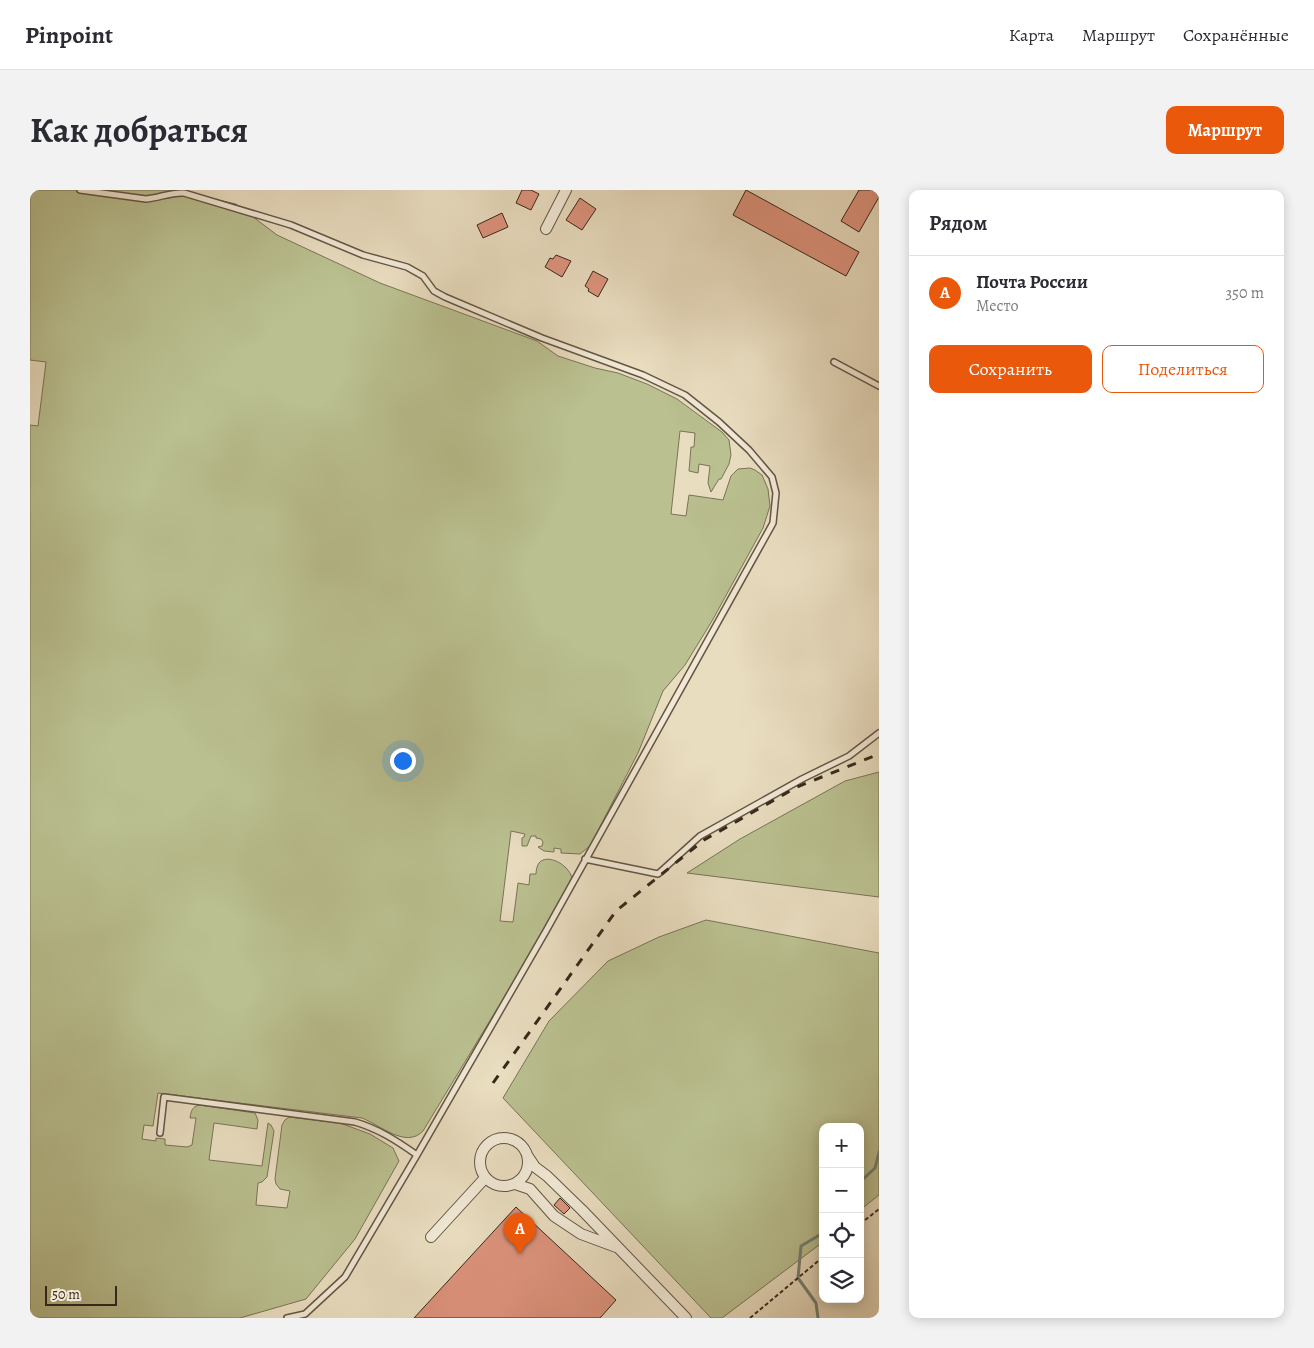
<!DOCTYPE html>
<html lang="ru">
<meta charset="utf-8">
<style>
:root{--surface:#fff;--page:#f2f2f3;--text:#2b2b33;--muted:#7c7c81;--line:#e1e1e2;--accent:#ea580c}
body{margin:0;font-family:Alegreya,serif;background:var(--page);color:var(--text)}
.controls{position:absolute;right:15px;bottom:15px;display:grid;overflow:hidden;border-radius:10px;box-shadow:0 2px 12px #0003}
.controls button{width:45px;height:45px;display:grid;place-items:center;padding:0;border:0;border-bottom:1px solid var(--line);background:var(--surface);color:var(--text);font:25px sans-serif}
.scale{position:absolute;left:15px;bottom:12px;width:72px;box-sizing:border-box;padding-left:5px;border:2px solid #37281a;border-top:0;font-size:14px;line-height:18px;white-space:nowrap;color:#37281a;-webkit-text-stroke:4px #f1e9d6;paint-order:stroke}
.you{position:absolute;left:372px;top:570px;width:18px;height:18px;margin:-12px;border:4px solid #fff;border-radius:50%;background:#1a73e8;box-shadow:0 0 0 8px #1a73e833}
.badge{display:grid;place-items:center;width:32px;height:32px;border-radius:50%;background:var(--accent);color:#fff;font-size:16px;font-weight:700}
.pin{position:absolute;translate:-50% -41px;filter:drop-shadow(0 1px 2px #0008)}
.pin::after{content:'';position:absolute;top:26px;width:18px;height:15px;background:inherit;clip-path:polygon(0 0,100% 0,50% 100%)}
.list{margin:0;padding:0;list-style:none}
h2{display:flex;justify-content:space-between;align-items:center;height:65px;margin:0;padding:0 20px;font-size:21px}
h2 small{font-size:16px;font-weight:400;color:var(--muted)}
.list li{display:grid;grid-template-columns:32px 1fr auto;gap:15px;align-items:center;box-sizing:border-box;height:75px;padding:0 20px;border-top:1px solid var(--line)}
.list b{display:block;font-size:19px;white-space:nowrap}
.list p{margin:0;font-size:16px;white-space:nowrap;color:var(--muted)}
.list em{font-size:16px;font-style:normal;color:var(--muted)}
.actions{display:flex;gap:10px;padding:15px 20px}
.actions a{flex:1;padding:11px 0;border:1px solid var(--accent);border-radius:10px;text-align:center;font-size:18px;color:var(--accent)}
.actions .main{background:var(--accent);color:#fff}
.icon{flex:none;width:28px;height:28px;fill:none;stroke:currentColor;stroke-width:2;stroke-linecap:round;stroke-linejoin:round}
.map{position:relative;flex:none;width:849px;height:1128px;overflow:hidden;border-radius:10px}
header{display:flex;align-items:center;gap:30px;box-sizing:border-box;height:70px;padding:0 25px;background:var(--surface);border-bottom:1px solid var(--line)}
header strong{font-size:24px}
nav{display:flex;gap:28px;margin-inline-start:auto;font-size:18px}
.intro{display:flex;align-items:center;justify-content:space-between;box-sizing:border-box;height:120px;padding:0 30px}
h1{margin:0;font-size:35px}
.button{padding:12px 22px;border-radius:10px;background:var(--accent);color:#fff;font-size:18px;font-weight:700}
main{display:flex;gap:30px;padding:0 30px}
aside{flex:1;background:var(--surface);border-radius:10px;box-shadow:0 2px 12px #0003}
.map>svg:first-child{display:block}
.green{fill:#bac090;stroke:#787455}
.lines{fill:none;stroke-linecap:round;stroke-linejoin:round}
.stream{stroke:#718175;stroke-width:3}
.building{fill:#dd937d;stroke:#37281a}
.lane-casing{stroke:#645544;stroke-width:8}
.street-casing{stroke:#645544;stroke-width:12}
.path{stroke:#37281a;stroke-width:2;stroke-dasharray:4 2.5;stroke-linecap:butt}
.lane{stroke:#f1e9d6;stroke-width:5}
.street{stroke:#f1e9d6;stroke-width:10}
.rail{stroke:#37281a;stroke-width:3;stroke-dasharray:9 9;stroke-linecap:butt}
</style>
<header>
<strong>Pinpoint</strong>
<nav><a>Карта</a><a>Маршрут</a><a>Сохранённые</a></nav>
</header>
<div class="intro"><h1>Как добраться</h1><a class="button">Маршрут</a></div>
<main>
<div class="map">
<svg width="849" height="1128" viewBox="0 0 849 1128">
<rect width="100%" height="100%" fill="#e9ddc0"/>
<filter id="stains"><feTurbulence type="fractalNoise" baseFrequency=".004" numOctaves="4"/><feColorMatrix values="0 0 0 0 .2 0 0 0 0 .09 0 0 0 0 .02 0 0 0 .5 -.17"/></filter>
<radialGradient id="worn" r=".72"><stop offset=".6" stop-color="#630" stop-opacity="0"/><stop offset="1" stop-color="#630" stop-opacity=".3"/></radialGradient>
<path class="green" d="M0 0H144L206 14 247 45 350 93 507 151 528 166 565 178 588 183 617 194 647 209 692 242 699 250 701 265 699 274 691 289H689L681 302 678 293 680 276 669 274 668 283 659 281 661 257H664L665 243 650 241 641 324 656 326 659 305 693 310 701 286 708 279 720 278 725 280 732 285 738 299 740 316 733 338 682 431 655 475 633 501 608 563 560 656 550 664 531 663V659L524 658V662L514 661 508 657 512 656 513 652 511 649 506 648V646H501L497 656H492V648L494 647 495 644 481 641 470 731 483 732 488 693 499 695 500 684H506C506 681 507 675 509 673 518 662 542 677 542 690 542 694 539 698 538 702L393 941C376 959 350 935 332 928L128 903 123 936 114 935 112 949 126 951V948L135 949V955L157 957 162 955 166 928H160C161 921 162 917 169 915L225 923 228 930 227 939 184 933 179 970 232 976 238 933 241 935 244 941 237 987 232 992 228 993 226 1015 257 1018 260 1001 250 999 246 994 245 989 252 935 255 930 259 927 310 933 340 944 363 958 369 971 325 1049 276 1109 210 1128H0V235L8 236 16 172 0 170Z
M849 582V707L657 683 710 649 815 591Z
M676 730 849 763V1005L830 1020V937H793V1052L692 1128H681L473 908 519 831 578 771 629 747Z"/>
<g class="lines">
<path class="stream" d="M830 992 845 978 849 962
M788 1128 786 1113 768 1088 771 1056 793 1043"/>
</g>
<path class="building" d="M492 0H501L509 4 501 20 486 13Z
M716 0 829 62 816 86 703 25Z
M829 0H849V7L829 42 811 31Z
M550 8 566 19 552 40 536 30Z
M472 23 478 37 453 48 447 35Z
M526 65 541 71 532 87 515 77 520 68 523 69Z
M563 81 578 89 568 107 558 101 559 99 555 96Z
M530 1008 540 1018 534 1024 524 1015Z
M486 1017 586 1110 570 1128H384Z"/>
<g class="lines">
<g class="lane-casing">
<path id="lane" d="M50 0 116 9C129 8 141 2 154 3L261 35 333 65 377 77 393 86 404 101 415 107 512 148 613 185 655 205 689 232 719 260 742 287 746 303 743 333 516 741 387 965 315 1087 275 1124 257 1128
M804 172 849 196
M555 669 628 684 670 646 772 589 819 566 849 543
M130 943 134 907 325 932C349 939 367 951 387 965"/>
</g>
<g class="street-casing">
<path id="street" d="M516 39 536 0
M450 972a24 24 0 1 1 48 0a24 24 0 1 1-48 0Z
M497 965 505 977 517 986 552 1020 656 1128
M485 994 500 999 524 1026 551 1044 586 1057
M401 1047 455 988"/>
</g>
<path class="path" d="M830 1034 849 1019
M720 1128 793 1067"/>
<use href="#lane" class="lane"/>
<use href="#street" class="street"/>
<path class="rail" d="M463 893 586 721 674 650 767 597 849 564"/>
</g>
<rect width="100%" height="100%" filter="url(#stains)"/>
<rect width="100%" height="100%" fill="url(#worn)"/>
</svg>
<div class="controls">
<button>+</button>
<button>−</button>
<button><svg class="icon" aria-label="locate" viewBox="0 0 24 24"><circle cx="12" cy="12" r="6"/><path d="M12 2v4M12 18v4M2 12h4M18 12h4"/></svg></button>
<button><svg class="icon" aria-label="layers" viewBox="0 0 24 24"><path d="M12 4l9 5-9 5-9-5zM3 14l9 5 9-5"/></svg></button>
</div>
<div class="scale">50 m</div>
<div class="you"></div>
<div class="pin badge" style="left:490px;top:1064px">A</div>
</div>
<aside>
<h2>Рядом<small></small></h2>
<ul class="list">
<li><span class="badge">A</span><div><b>Почта России</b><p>Место</p></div><em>350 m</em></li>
</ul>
<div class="actions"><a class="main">Сохранить</a><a>Поделиться</a></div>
</aside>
</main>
